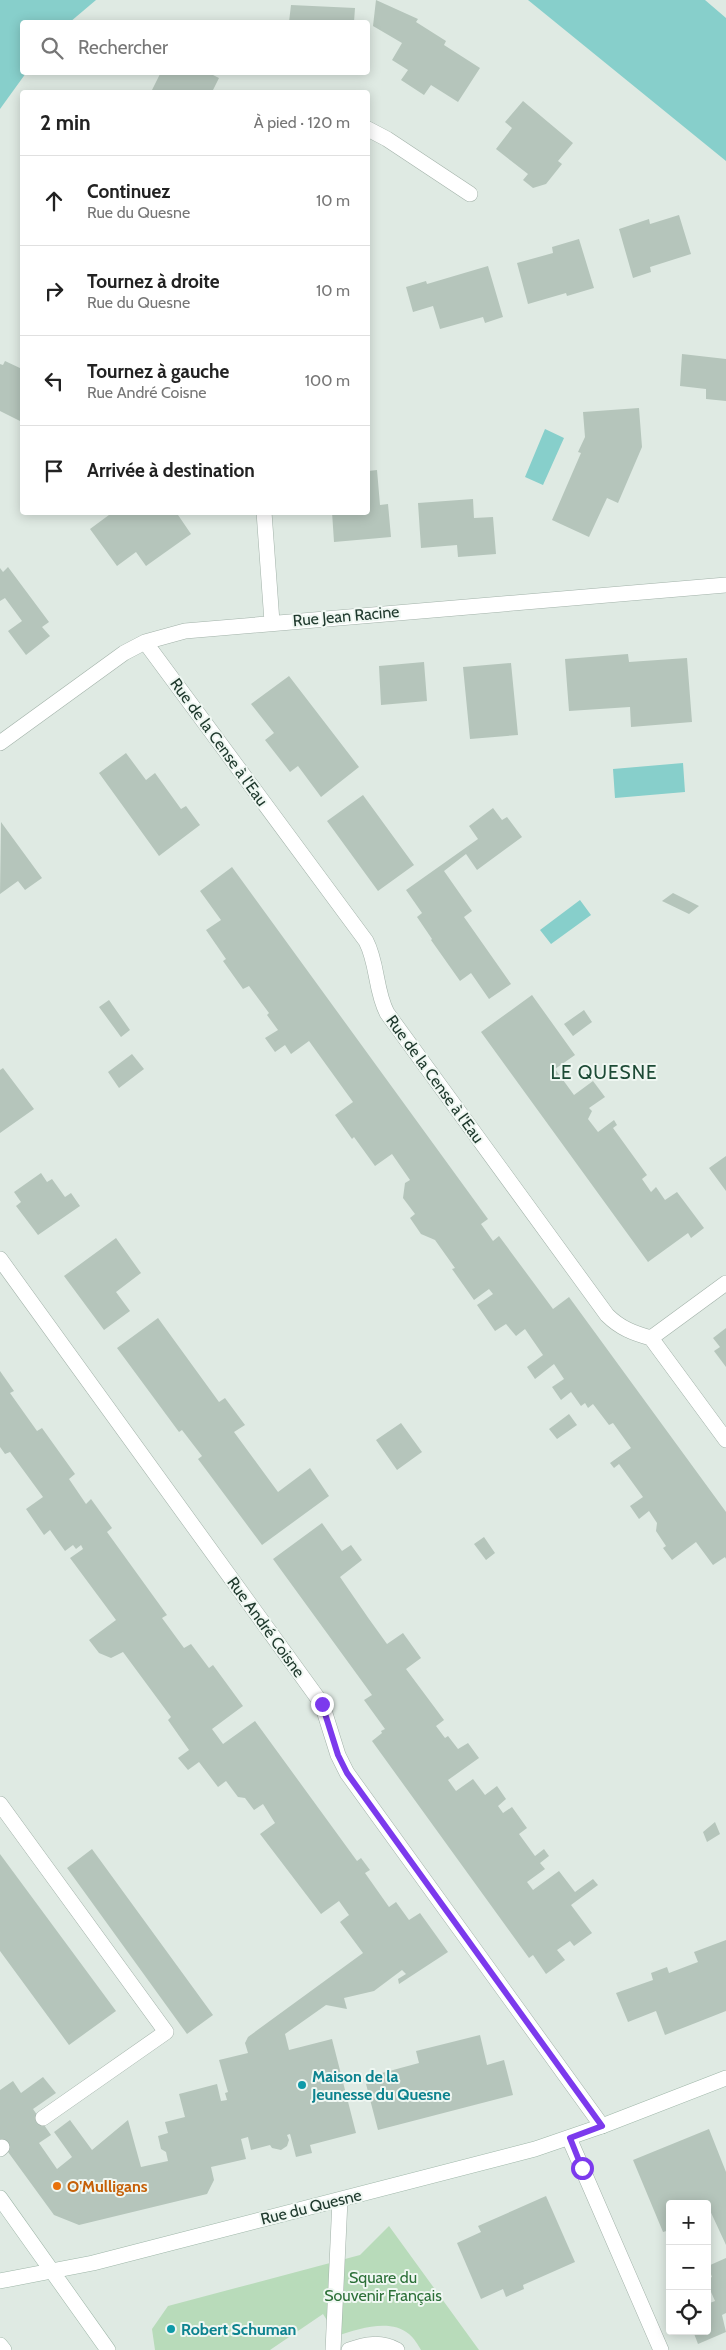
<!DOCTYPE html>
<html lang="fr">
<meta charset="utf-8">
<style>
:root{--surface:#fff;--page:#f2f2f2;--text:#222;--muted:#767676;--line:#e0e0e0}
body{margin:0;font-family:Cabin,sans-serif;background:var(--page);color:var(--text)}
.controls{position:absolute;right:15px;bottom:15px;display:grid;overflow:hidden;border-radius:5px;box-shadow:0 2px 12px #0003}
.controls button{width:45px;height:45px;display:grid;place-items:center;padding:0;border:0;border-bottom:1px solid var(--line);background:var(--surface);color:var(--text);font:25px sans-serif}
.stop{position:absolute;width:15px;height:15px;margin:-11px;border:4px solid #7c3aed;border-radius:50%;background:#fff}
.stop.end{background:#7c3aed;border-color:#fff;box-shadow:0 1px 5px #0008}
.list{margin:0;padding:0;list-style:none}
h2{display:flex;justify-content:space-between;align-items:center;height:65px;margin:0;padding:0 20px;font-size:21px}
h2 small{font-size:16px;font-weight:400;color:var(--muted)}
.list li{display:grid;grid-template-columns:32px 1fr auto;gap:15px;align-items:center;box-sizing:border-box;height:90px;padding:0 20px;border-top:1px solid var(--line)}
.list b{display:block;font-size:19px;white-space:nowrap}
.list p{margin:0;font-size:16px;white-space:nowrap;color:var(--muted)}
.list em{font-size:16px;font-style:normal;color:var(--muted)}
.icon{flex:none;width:28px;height:28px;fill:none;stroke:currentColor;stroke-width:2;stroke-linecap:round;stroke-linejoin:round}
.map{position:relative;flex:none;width:726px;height:2350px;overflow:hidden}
.search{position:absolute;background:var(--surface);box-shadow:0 2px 12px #0003;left:20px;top:20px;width:350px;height:55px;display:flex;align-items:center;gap:12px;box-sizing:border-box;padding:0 18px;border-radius:5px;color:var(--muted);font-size:19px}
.panel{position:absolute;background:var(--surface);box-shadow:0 2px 12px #0003;left:20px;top:90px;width:350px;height:425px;border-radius:5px}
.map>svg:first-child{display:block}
.green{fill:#b8dbba}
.water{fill:#87cfcb}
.building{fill:#b5c5bb}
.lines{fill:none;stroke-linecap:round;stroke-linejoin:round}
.lane-casing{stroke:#a2b2a9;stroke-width:16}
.street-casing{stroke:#a2b2a9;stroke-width:16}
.secondary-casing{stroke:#9eb6a8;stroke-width:16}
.lane{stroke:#fff;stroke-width:15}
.street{stroke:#fff;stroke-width:15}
.secondary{stroke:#fff;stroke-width:15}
.route{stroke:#7c3aed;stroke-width:6}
.culture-dot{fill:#0f9aa8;stroke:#eff7f2;stroke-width:2}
.food-dot{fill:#e8710a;stroke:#eff7f2;stroke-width:2}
.labels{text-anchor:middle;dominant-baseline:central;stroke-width:4;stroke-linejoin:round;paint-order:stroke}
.street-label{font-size:16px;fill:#203a2e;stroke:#eff7f2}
.culture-label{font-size:16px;font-weight:bold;fill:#0d838f;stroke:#eff7f2;text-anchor:start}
.food-label{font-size:16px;font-weight:bold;fill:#c56008;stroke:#eff7f2;text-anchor:start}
.park-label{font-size:16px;fill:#2c7038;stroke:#eff7f2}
.quarter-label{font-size:19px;letter-spacing:1px;fill:#1d4b36;stroke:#eff7f2}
</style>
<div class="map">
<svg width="726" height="2350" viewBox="0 0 726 2350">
<rect width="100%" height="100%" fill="#dfeae3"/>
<path class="green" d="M389 2226 479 2350H421C418 2345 414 2338 409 2334 390 2318 358 2329 337 2336L323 2314 270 2350H155L152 2329 168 2306 360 2255Z"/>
<path class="water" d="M0 0H96L70 22H22V72L26 73 0 109Z
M528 0H705L726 18V161Z
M545 429 564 438 543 485 525 477Z
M683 763 685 792 615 798 613 769Z
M580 900 591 915 551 944 540 930Z"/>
<path class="building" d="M376 0 418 19 416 22 446 41 444 45 480 68 458 102 431 85 424 95 401 80 408 70 392 60 402 43 373 26Z
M291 5 355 8 354 22H289Z
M161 72H207L219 78 212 92H151Z
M523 101 573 143 558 161 562 164 546 184 533 188 523 180 528 174 496 149 512 128 505 122Z
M679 215 691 254 650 267 651 272 633 278 619 229 649 219 650 224Z
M579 239 594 288 567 296 566 293 528 304 517 263 553 253 552 247Z
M488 266 503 317 485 323 483 317 440 329 433 306 413 312 406 287 426 281 427 284Z
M682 354 726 359V401L706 399V389L680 386Z
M5 361 22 369V422L0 411V364L3 365Z
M639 408 642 447 618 503 607 498 589 537 552 520 581 453 578 452 585 437 583 412Z
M377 470 380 505 388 504 391 537 334 542 332 512H368V471Z
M473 499 474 518 493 517 496 554 458 557 457 545 421 548 418 503Z
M113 512H176L191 534 146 566 136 552 117 566 90 529Z
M8 567 49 622 42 627 50 636 26 655 8 631 22 621 5 598 0 601V568L3 572Z
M628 654 629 662 687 658 692 722 631 727 630 707 569 711 565 659Z
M424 662 427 701 381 705 379 666Z
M511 663 518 735 470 739 463 667Z
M289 676 359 767 321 797 298 766 290 772 265 740 274 733 251 704Z
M126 753 146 780 155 773 181 809 186 806 200 825 159 856 99 773Z
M363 795 414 865 378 891 327 821Z
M493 808 502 820 507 817 522 837 477 870 466 854 444 871 472 911 464 917 511 984 489 999 471 973 460 981 431 940 432 939 417 917 422 913 406 890 478 839 469 826Z
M1 822 42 878 25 890 18 881 0 894Z
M232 867 488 1219 481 1224 493 1241 499 1236 553 1309 569 1297 726 1512V1559L725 1557 713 1565 696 1542 672 1560 663 1548 666 1546 656 1531 657 1523 649 1511 639 1519 630 1506 643 1497 619 1464 614 1468 610 1463 631 1448 613 1423 609 1425 593 1404 588 1408 585 1403 581 1406 571 1392 561 1400 552 1387 564 1379 554 1364 535 1379 527 1367 543 1355 525 1329 516 1336 506 1324 495 1331 477 1305 493 1294 489 1289 474 1300 452 1269 455 1268 435 1240 421 1234 410 1218 415 1214 403 1198 405 1183 410 1180 392 1154 375 1166 354 1137 352 1139 335 1115 353 1102 309 1041 291 1054 285 1045 275 1052 265 1038 278 1030 267 1015 269 1013 249 986 243 989 223 961 226 959 206 930 221 920 200 891Z
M673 893 699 906 689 914 662 901Z
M532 995 575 1055 555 1069 574 1095 593 1081 605 1097 589 1108 592 1111 588 1119 598 1132 614 1120 617 1125 613 1128 647 1175 642 1179 651 1192 656 1187 665 1200 677 1192 704 1228 691 1238 688 1233 648 1262 481 1032Z
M109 1000 130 1030 121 1037 99 1007Z
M584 1010 592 1022 573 1036 564 1024Z
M132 1054 144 1069 119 1088 108 1072Z
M3 1068 34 1109 0 1133V1070Z
M726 1156V1191L709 1168Z
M41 1173 47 1182 52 1179 65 1197 71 1193 80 1206 38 1235 16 1206 21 1202 14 1192Z
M116 1238 141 1273 116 1292 130 1311 104 1330 64 1276Z
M158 1318 219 1402 225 1398 245 1425 234 1432 278 1492 310 1468 329 1496 262 1545 198 1459 202 1456 182 1430 179 1432 117 1348Z
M726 1328V1367L714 1351 720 1347 713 1338Z
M0 1371 14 1391 10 1393 37 1431 42 1428 75 1474 69 1479 86 1504 91 1499 112 1528 107 1532 167 1615 162 1618 184 1648 191 1644 209 1668 213 1665 243 1706 212 1729 223 1744 255 1721 357 1861 361 1858 370 1870 365 1873 389 1907 396 1902 409 1920 420 1913 448 1952 399 1984 398 1979 406 1974 402 1970 374 1991 344 1998 347 2009 326 2005 285 2034 289 2050 332 2039 356 2133 310 2145 312 2153 296 2157 290 2134 287 2135 289 2140 287 2146 281 2150 272 2148 270 2145 251 2150 248 2137 241 2139 246 2159 211 2167 214 2180 207 2194 79 2225 54 2215 0 2141V2090L13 2081 21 2093 43 2077 56 2093 33 2109 51 2135 39 2143 57 2169 72 2157 54 2132 70 2120 92 2150 128 2120 141 2167 168 2161 166 2152 161 2149 158 2136 168 2133 165 2122 185 2117 179 2094 217 2084 221 2101 227 2100 225 2093 228 2092 219 2060 248 2053 245 2043 248 2037 363 1953 340 1922 349 1915 339 1901 321 1914 260 1834 275 1823 263 1804 254 1810 245 1798 238 1797 226 1781 218 1787 199 1762 188 1770 178 1758 189 1750 168 1720 171 1717 123 1652 111 1658 99 1653 89 1640 116 1620 70 1558 83 1549 81 1545 76 1549 73 1545 65 1551 50 1530 44 1535 26 1509 43 1497 10 1452 5 1454 0 1447Z
M569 1414 577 1425 557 1439 549 1429Z
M401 1423 422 1452 397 1470 376 1440Z
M322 1523 342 1551 351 1545 362 1560 340 1577 369 1619 387 1644 403 1633 421 1658 406 1669 444 1720 436 1726 445 1738 448 1736 458 1749 468 1743 479 1758 448 1780 456 1791 473 1779 485 1795 497 1786 506 1799 498 1806 503 1813 512 1807 527 1828 519 1834 535 1856 544 1849 549 1856 540 1863 545 1869 527 1882 533 1890 559 1871 575 1892 593 1879 598 1885 571 1905 592 1933 574 1946 570 1941 557 1950 565 1960 546 1974 533 1955 529 1958 372 1741 382 1733 381 1731 385 1729 364 1700 372 1695 273 1559Z
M484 1537 495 1553 486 1560 474 1544Z
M715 1822 720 1834 707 1842 703 1832Z
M92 1849 213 2015 187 2034 67 1868Z
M0 1854 116 2011 69 2045 0 1951Z
M726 1940V2011L665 2035 656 2011 628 2022 616 1993 653 1980 651 1973 667 1967 669 1973 698 1962 694 1952Z
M480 2035 487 2065 504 2060 513 2095 378 2130 366 2084 384 2080 382 2073 419 2063 416 2051Z
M709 2129 726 2172V2245L707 2204H670V2230L663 2232 633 2160Z
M546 2196 575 2262 523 2285 524 2289 506 2297 503 2289 481 2299 457 2243 481 2232 478 2226Z
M726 2258V2313L722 2315 726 2332 698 2344 693 2331H707V2304L715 2301 707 2283V2279L712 2277 708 2266Z"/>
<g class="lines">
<g class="lane-casing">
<path id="lane" d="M0 1804 166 2032 43 2118
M0 2149 2 2147
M333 2350 340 2200
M349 2350C365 2344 381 2341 397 2350"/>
</g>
<g class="street-casing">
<path id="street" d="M368 129 387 139 470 194
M264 512 272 622
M145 642 366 941C378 964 375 990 387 1013L607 1315C620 1328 633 1333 651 1338L726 1440
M0 743 124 653 145 642 185 631 726 585
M0 1259 322 1704 338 1755 347 1773 602 2126
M651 1338 726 1283
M569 2138 661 2350"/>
</g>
<g class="secondary-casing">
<path id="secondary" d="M0 2198 108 2350
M0 2281 93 2263 535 2149 602 2126 726 2078
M0 2345 4 2350"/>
</g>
<use href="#lane" class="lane"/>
<use href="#street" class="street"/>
<use href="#secondary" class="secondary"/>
</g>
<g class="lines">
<path class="route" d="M322 1704 338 1755 347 1773 602 2126 570 2138 582 2168"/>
</g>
<g class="culture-dot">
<circle cx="302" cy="2085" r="5"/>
<circle cx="171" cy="2329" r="5"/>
</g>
<circle class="food-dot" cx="57" cy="2186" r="5"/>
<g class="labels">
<g class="street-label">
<text transform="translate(346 616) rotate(-5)">Rue Jean Racine</text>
<text transform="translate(219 742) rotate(54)">Rue de la Cense à l'Eau</text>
<text transform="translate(435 1079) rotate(54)">Rue de la Cense à l'Eau</text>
<text transform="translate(266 1627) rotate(54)">Rue André Coisne</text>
<text transform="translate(311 2207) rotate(-14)">Rue du Quesne</text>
</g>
<g class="culture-label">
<text x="312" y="2076">Maison de la<tspan x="312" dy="18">Jeunesse du Quesne</tspan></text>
<text x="181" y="2329">Robert Schuman</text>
</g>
<g class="food-label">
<text x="67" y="2186">O'Mulligans</text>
</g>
<g class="park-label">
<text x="383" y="2277">Square du<tspan x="383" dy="18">Souvenir Français</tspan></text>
</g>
<g class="quarter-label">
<text x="604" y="1072">LE QUESNE</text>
</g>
</g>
</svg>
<div class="controls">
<button>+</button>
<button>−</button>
<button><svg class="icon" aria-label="locate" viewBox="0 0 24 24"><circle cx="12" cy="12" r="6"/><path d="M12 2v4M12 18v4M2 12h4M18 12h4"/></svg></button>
</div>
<div class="stop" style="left:582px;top:2168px"></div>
<div class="stop end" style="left:322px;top:1704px"></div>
<div class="search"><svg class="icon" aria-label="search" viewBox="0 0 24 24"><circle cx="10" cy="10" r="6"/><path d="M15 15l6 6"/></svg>Rechercher</div>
<section class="panel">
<h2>2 min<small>À pied · 120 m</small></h2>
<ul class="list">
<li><svg class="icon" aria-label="ahead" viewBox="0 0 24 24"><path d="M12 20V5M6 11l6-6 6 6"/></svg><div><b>Continuez</b><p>Rue du Quesne</p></div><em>10 m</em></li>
<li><svg class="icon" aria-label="right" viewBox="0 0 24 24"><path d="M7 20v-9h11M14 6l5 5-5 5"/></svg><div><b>Tournez à droite</b><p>Rue du Quesne</p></div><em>10 m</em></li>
<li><svg class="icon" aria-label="left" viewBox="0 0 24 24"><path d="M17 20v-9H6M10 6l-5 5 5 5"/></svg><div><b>Tournez à gauche</b><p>Rue André Coisne</p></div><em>100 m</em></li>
<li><svg class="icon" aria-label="arrive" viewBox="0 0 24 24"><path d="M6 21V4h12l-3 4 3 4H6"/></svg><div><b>Arrivée à destination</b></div></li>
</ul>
</section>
</div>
